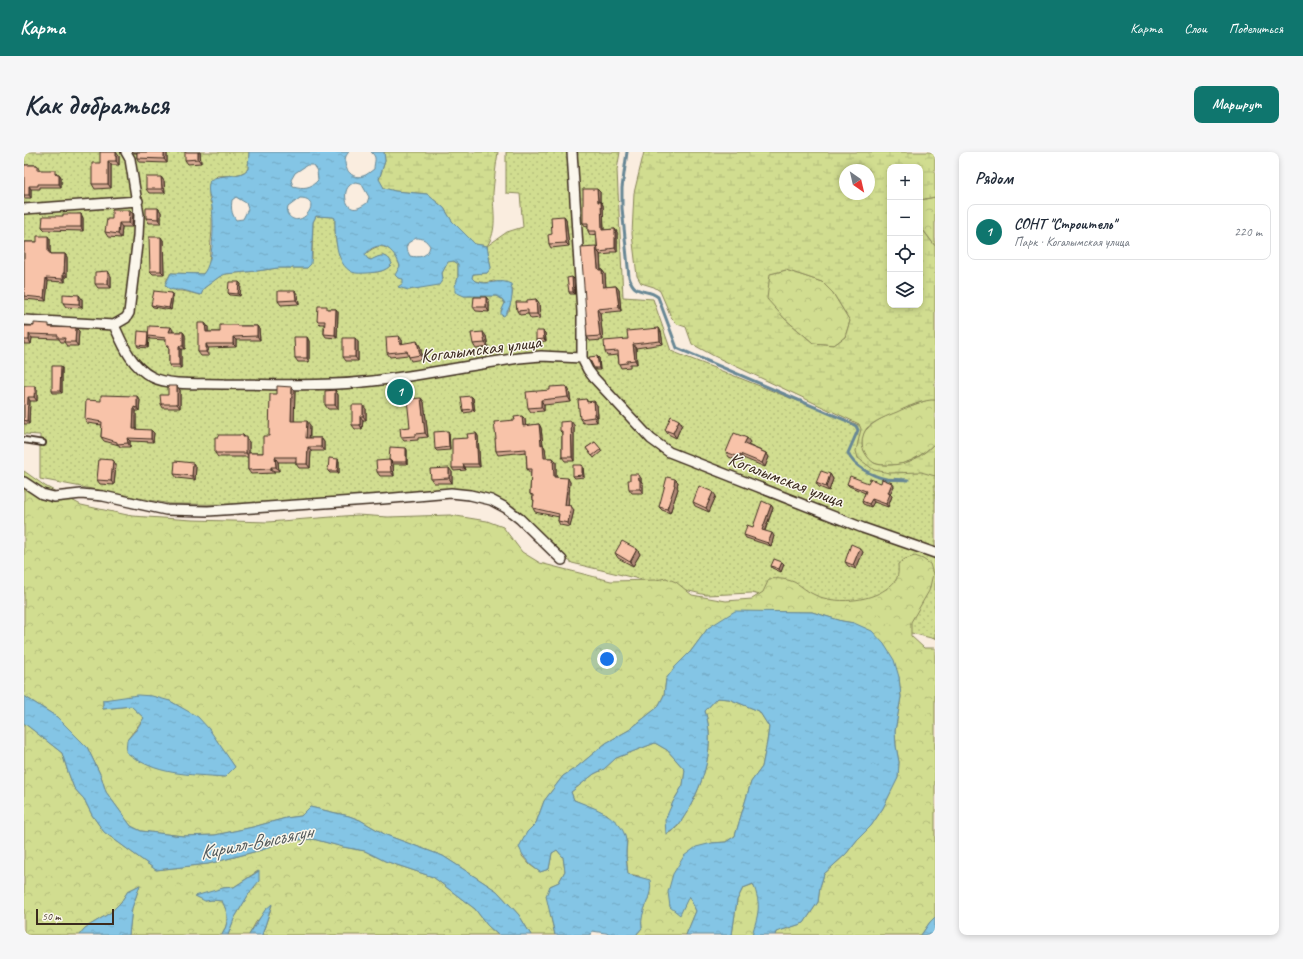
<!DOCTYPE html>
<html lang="ru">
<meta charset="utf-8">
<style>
:root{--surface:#fff;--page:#f6f6f7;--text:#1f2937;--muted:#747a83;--line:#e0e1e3;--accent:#0f766e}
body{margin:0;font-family:Caveat,sans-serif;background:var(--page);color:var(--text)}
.controls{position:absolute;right:12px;top:12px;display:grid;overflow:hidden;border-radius:8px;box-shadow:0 2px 6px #0003}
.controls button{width:36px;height:36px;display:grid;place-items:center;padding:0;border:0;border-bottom:1px solid var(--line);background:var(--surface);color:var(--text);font:20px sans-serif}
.compass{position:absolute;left:815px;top:12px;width:36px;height:36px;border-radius:50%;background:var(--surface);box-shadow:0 2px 6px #0003;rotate:146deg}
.scale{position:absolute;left:12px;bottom:10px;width:78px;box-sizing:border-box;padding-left:4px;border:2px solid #3b2a1e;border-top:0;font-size:11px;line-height:14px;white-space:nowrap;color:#3b2a1e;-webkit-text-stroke:3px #fbf7ec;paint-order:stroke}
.you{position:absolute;left:583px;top:507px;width:14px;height:14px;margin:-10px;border:3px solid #fff;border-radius:50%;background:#1a73e8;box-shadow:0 0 0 6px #1a73e833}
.badge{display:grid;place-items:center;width:26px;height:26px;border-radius:50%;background:var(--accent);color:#fff;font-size:13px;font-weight:700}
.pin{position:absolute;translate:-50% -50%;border:2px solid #fff;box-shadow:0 1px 4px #0006}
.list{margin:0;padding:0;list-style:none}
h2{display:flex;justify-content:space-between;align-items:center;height:52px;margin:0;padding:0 16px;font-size:17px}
h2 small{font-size:13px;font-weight:400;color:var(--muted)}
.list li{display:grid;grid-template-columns:26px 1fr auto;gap:12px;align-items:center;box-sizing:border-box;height:56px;margin:0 8px 8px;padding:0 8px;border:1px solid var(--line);border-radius:8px}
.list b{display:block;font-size:15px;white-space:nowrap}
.list p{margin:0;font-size:13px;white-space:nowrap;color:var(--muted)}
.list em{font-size:13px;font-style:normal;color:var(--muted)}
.icon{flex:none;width:22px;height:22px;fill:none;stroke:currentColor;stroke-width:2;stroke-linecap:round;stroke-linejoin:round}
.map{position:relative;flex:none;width:911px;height:783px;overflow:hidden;border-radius:8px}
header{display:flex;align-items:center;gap:24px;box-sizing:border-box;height:56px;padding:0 20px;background:var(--accent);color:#fff}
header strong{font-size:19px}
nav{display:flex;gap:22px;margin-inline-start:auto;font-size:14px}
.intro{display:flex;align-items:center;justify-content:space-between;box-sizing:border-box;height:96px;padding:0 24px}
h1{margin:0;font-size:28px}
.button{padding:10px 18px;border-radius:8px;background:var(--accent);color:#fff;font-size:14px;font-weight:700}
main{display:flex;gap:24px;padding:0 24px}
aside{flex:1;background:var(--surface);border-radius:8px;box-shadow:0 2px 6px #0003}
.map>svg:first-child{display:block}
.grass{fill:url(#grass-dots);stroke:#868457}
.forest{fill:url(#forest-crowns);stroke:#868457;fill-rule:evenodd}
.wetland{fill:url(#wetland-marsh);stroke:#868457;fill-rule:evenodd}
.water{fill:url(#water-ripples);stroke:#678795;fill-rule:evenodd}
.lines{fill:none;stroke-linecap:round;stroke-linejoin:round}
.stream{stroke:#678795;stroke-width:3}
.service-casing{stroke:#3b2a1e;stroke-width:8}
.minor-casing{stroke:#3b2a1e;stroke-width:12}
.service{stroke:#fbf7ec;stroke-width:4.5}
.minor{stroke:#fbf7ec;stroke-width:9}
.wall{fill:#d5a891;stroke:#3b2a1e}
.shaded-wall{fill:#ae8876;stroke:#3b2a1e}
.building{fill:#f8c3a9;stroke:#3b2a1e}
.labels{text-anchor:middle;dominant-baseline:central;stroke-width:3;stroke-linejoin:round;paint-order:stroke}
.street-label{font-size:19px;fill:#3b2a1e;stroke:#fbf7ec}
.water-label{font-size:20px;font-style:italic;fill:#51585a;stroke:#fbf7ec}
</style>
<header>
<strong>Карта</strong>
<nav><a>Карта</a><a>Слои</a><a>Поделиться</a></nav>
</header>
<div class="intro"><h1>Как добраться</h1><a class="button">Маршрут</a></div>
<main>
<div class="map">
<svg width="911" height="783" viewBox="0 0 911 783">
<defs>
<pattern id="grass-dots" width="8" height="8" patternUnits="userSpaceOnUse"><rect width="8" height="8" fill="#d1dd90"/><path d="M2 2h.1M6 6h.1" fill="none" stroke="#b4be7c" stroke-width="1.8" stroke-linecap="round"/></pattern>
<pattern id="forest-crowns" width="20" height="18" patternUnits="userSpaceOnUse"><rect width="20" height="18" fill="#d1dd90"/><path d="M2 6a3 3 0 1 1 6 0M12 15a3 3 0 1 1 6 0" fill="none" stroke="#b4be7c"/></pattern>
<pattern id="wetland-marsh" width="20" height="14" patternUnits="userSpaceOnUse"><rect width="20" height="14" fill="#d1dd90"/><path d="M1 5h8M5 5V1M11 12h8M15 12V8" fill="none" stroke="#b4be7c"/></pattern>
<pattern id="water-ripples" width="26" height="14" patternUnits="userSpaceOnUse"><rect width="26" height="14" fill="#84c5e5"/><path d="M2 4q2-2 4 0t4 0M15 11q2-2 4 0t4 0" fill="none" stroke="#73a9c4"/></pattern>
</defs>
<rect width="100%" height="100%" fill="#faeddf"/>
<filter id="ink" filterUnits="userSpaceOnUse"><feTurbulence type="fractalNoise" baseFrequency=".025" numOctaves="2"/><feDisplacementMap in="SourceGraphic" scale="8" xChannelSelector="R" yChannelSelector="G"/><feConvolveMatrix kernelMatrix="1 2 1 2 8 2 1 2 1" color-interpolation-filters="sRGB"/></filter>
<g filter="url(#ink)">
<path class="grass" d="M0 0H225L224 17C216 25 203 23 193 24L185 32V46L188 54V78L185 111 183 117 179 122 147 121 142 129 152 139C161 138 169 142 177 143L180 136 195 125 201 122 233 119 254 116H283L288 106 289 70 292 64 310 65 311 66C311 85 311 95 320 112 337 118 354 127 368 112 364 101 356 103 348 108L344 107 340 103C348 97 353 92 363 96 379 104 375 125 384 138L395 136 419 127 418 121 424 109H430L434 112V126L431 134 440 144H472L478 147 481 152 477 160 485 159 489 138 470 129 460 131 451 129 448 126 449 122 463 121 467 116 463 94 483 80 499 75 496 42 482 41V0H596L593 18 599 145 629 147 647 199 911 303V487L728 441 682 443 548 411 453 339 372 350 312 353 146 352 16 327V283L0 282Z"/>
<path class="forest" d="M911 45V94L896 74V48Z
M762 118 798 130 809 141 826 169 821 185 810 193 789 191 761 167 742 147 745 122Z
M907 247 911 248V291C903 299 896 304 886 309 878 313 858 315 850 311 844 308 839 299 838 293 838 287 838 281 843 277 856 263 889 253 907 247Z
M0 319 21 334 57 353 108 364 168 368 244 370 333 363 364 365 426 363 463 369 479 375 498 400 516 411 587 429 632 428 642 426 652 430 668 443 702 449 728 447 739 440 745 427C754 426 762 427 770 430 777 433 783 440 791 443 811 452 844 450 862 437 873 429 875 426 874 412L881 407 891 404 899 407 906 412 909 422 905 439 887 470V484L900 496H911V765L906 770 897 783H751L752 780 780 771 794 750 796 735 800 722 822 702 833 688 847 674 859 656 874 625 875 610 872 594 871 579 877 545 875 525 830 471 818 469 788 460H751L684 476 667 499 651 515 642 527 640 543 634 555 605 578 582 591 553 615 539 624 520 649 512 671 503 680 498 704 506 713 516 720 525 717 528 701 533 698 539 705 541 719 535 730 526 734 527 766 531 783H507L495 763 473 739 419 704 362 683 336 668 325 664 286 655 277 664 262 666 229 675 191 683 159 684 117 679 107 674 82 640 77 624 63 595 33 565 0 544ZM94 547 146 549 158 556 198 597 211 615 200 625 182 623 103 588 120 566 107 554 79 557V548Z
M693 546 705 547 735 559 745 575 743 590 738 615 727 630 711 684 702 690 688 691 665 744 672 759 662 783H612L618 776 617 767 625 743 615 724 604 722 602 702 603 689 583 662 550 648 547 640 570 622 580 617 592 606 631 591 643 598 661 618 659 633 649 650 643 682C655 676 656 671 663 660 680 630 692 593 681 559Z
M0 571 38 601 44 620 50 636 60 647 68 663 80 680 132 718 184 712 241 697 258 689 289 687 319 695 341 699 361 709 409 725 451 757 463 773 474 783H238L248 753 232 770 225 783H204L210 767 226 740 230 737 234 719 210 735 199 736 181 749 188 748 198 749C205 762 205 770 198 783H105L108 756 116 733 104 739 97 750 86 761 61 776 55 783H0Z
M730 732 736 750 733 768 728 783H708L713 748 719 736Z"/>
<path class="wetland" d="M360 0H474C472 14 470 28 469 41 469 59 474 78 463 94L451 92 428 69 420 56 403 42 371 39 360 36 355 28 361 9Z
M620 0H911V45L896 48V15H866V153H896V74L911 94V248C901 247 883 255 873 260 863 264 852 268 843 276 839 281 838 287 838 293 839 299 844 307 850 311 857 315 878 313 886 309 896 305 903 299 911 291V324L897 320 866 321 850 318 834 306 832 299 837 277 835 272 690 204 668 192 662 175 653 172 648 167 636 139 630 135 617 131 613 124 608 82 610 41ZM821 18H845V42H821ZM762 118 798 130 809 141 826 169 821 185 810 193 789 191 761 167 743 147 746 122Z"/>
<path class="water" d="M225 0H325C315 9 325 29 339 24 343 23 347 19 350 17 350 9 354 6 347 0H360L361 9 355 27 360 36 371 39 403 42 420 56 428 69 451 92 463 94 467 116 463 121 449 122 448 126 451 129C454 130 458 131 461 131 472 131 476 127 487 132 490 142 487 156 480 164L477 163V160L481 151 478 147 472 144H440L431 140V134L434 126V112L430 109 424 110 418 121 419 127 415 133 384 138 374 135 379 131V127L374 126 371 123 376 114C373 104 363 90 351 95 347 96 343 100 341 103L344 107 347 108C356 103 364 101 368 112 361 120 353 120 343 121 338 121 333 122 328 120 311 112 311 82 311 66L309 65 292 64 289 70 287 112 283 116H254L233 119 201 122 195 125 180 136 177 143C171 142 164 139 158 138 151 138 146 139 141 133L147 121 179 122C190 110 190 72 188 55 187 45 182 40 186 28 198 21 215 27 224 17ZM283 13H289L293 19 294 28C287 36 280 37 269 34L267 28 271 21ZM331 30 337 31 345 45 343 51C340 53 337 55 334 56 322 60 318 41 325 34 327 32 329 31 331 30ZM212 45 222 51 224 57 219 67 212 68C207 61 207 56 208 48ZM276 46C302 46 275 82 263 61L264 55ZM392 86C399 86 402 88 406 94 404 105 395 106 386 104L382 96 384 91Z
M711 459 788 460 818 469 830 471 848 479 860 492 870 508 875 525 877 545 871 579 872 594 875 610 874 626 859 656 847 674 833 688 822 702 800 722 796 735 794 750 780 771 752 780 751 783H728C734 762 738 754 729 732L719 736 713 748 708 783H662L672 759 665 744 656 763 646 755 644 740 649 722 660 704 672 695 688 691 702 690 711 684 727 630 738 615 743 590 745 575 735 559 705 547 693 546 681 559C692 593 680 630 663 660 656 671 654 676 642 682L641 668 649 650 659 633 661 618 643 598 631 591 592 606 580 617 570 622 547 640 550 648C570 656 598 664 602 688 603 692 602 696 602 700 602 708 603 715 604 722L626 728C630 744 615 759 618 776L612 783H595L568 779 567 783H531L522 744 526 734 535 730 541 719 539 705 533 698 528 701 525 717 516 720C506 713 500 707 495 695L503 680 512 671 520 649 539 624 553 615 582 591 605 578 634 555 640 543 642 527 651 515 667 499 684 476Z
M114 543 128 544 146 549 174 565 185 577 211 615 201 625C164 622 132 624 102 600L103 588 112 578 120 566 107 554 79 557V548Z
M0 544 33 565 63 595 77 624 82 640 107 674 117 679 159 684 191 683 229 675 262 666 277 664 286 655 325 664 336 668 362 683 419 704 473 739 495 763 507 783H474L463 773 451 757 409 725 361 709 341 699 319 695 289 687 258 689 241 697 184 712 132 718 80 680 68 663 60 647 50 636 44 620 38 601 0 571Z
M235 719V729L226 740 210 767 204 783H198C205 770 205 762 198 749L188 748 181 749 171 744 199 736 210 735Z
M116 733 108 756 105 783H55L61 776 86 761 97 750 104 739Z
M248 752 238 783H225L241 758Z
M911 765V783H897L906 770Z"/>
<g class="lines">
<path class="stream" d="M603 0 598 36V56L605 125C611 145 622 135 634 145L653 196 821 268 832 274 834 278 824 301C829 314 848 324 862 327 869 328 877 327 884 328"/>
<g class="service-casing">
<path id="service" d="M0 288 19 291"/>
</g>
<g class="minor-casing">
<path id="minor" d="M548 0 558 160V206
M0 57 114 49
M0 168 90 173
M90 173C99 193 107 214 128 225 145 234 181 231 200 232 250 232 300 235 349 229 398 223 447 213 495 206L517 204 558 206 564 218 570 226 627 287 645 300 839 376 911 401
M90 173 102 166 105 161 114 84 115 63 106 7 102 0
M0 330 18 342 30 345 57 342 79 344 142 358 184 359 359 347 427 341 446 343 467 348 482 356 496 367 538 408"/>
</g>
<use href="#service" class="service"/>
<use href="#minor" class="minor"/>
</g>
<path class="wall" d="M110 0H142L143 2V11L115 10 113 6V1H110Z
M176 0 177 11 164 12 161 8Z
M95 4V13H87V36L71 37 68 32 76 11Z
M0 13H13L15 16V18L33 21V22H35L37 25V35H16V37H7V46H0Z
M137 25 140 29 141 41H125L122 37Z
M576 40V50H577L579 53 580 78 591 77 593 80V100H587V102L576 103V102L577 118H578L581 122 582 135 592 134 595 138 597 159 576 161 579 188 566 189 563 185V173L572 94 573 95V82L566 83 564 79V74L562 75 559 71Z
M134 56 137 60V71H125L122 66Z
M106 58 109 62 108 75H98L97 86 84 85 81 80 88 67Z
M57 62 59 66V79L21 78 18 75 39 64Z
M540 64 542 67 545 94 527 96 525 92 528 82Z
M26 87V100L27 102H41L43 105V125H41V130L24 129 22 149 0 147V90H13Z
M139 88 140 122H129L126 119Z
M87 124V136H74L71 132Z
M548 125 550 127 551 142H546L545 140Z
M215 130 217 132 216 144 206 143 204 141Z
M148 141 149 143 147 158 129 155 127 153Z
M274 143 275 152 257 153 254 149Z
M462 145 465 149V160L452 159 449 155Z
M58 147V156L42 155 39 151Z
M512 147 515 151 516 166 507 167 504 162 496 163 493 159 503 150Z
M305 157H312L314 160 313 186 302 185 300 182V172H296L293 169Z
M181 171 184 175V180H196L213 173V174H233L235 177 236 188H212V195L184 196 185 204H177L174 200Z
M0 174 27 175 55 179 54 194H43L40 190H37L35 187 8 186 7 192H0Z
M635 176 637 180 639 192 612 196 613 212H606V215L597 216 595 212 594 203 583 204 581 200 604 187Z
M149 178 148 180H159L161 183V197H157V216H147L145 213V195H144L142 193V188L126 187 125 186 124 196 114 195 113 193 125 181Z
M519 179 521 181 522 189 514 190 512 188Z
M462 184 464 195 452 197 449 192Z
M283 185 285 189V210H274L271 206Z
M378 188V192L396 194 399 207 387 209 384 203 366 205 363 201Z
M334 190V209H322L319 205Z
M575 206 576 218H572L566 208Z
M38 216V241H29L28 239Z
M0 234 13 238V249H6L5 272H0Z
M542 234 545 238 547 250 520 253V259L507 260 504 256Z
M268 235 271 239 270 269 286 273V286H297L300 290V299H287L286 316H275L272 312V310H254L255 319H250V321L227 322 224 318V305H194L191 301 194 285 219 283 225 290V301H239L245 284 253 242Z
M156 238V256H139L137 252 144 243Z
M311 238 314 243V257H304L301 253Z
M397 246 400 250 404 285 394 286V288L380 289 377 285 386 275Z
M449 246 451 259 440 261 439 258Z
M562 247 564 250 573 253 574 265H573V270L559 271 556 267Z
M116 248 115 259H112V277L130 281 129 290 106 289V295H96L95 293 80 289 77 285 78 273 63 271 61 267 77 249Z
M342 257V268H339L338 277H331L328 273Z
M498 264 501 267V274L515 272 517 276 519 293 521 296 522 306H529L532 310V325L546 330 544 353 550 358 546 375 536 373 534 369 535 365 511 360 509 356 510 349 509 348V346L506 342 507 321H506L503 317 502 300 474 303 472 299V287Z
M658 272 652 286 644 282 641 278Z
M550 273V309H541L538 305V281L536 279Z
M425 281 426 298 413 299 411 297Z
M452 281 454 284 456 315H441L442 318 430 319 428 316 444 286Z
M571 290 578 299 570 306 562 296Z
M726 290 724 293 742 301 745 305 741 315 719 306 718 310 705 305 702 300Z
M382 296 383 298V312H369L370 324H356L353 320 365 308Z
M89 308 92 313 90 333 76 332 73 328Z
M315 309V321H306L304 319Z
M558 313 559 315 560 325 551 326 549 324Z
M172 315 171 328 153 326 150 322Z
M428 320V331H410L407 327Z
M806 322 809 327 805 339 795 335 792 331Z
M617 326V329L619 332V341H608L605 337Z
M654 330 653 335 654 337 646 361 638 358 635 355Z
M868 331 870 334 866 342 868 344 864 355 850 350 847 355 839 352 838 349 841 341 825 334 823 332Z
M692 344 685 360 671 354 669 350Z
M747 353 749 356 741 379 750 384 747 394 722 386 720 383 729 375Z
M613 397 616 402 609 414 594 406 591 401Z
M839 400 832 417 824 414 821 410Z
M760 412 757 420 748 416 747 414Z"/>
<path class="shaded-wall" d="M92 0 95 4V13L92 9Z
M140 0H142L143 2V11L140 7Z
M174 0H176L177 11 174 7Z
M84 9 87 13V36L84 32Z
M35 22 37 25V35L35 32Z
M137 25 140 29 141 41 138 37Z
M5 34 7 37V46L5 43Z
M573 37 576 40V53L574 50Z
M577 50 579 53 580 81 578 78Z
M134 56 137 60V71L134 67Z
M106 58 109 62 108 75 105 71Z
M57 62 59 66V79L57 75Z
M540 64 542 67 545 94 542 91Z
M95 71 98 75 97 86 94 82Z
M591 77 593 80V100L591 96Z
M24 84 26 87V100L28 103V105L24 100Z
M137 85 139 88 140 122 137 119Z
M572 94 575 98 574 100 576 102 577 120 575 118 574 116Z
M41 102 43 105V125L40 121Z
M578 118 581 122 582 139 579 135Z
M84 119 87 124V136L84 132Z
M39 121 41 125V130L39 127Z
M548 125 550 127 551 142 549 140Z
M22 126 24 129 22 149 20 146Z
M215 130 217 132 216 144 214 142Z
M592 134 595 138 597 159 595 155Z
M271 139 274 143 275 152 272 148Z
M148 141 149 143 147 158 145 156Z
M55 143 58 147V156L55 152Z
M462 145 465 149V160L462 155Z
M512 147 515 151 516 166 513 162Z
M312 157 314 160 313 186 311 183Z
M573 157 576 161 579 188 576 184Z
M181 171 184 175V184L182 180Z
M233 174 235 177 236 188 233 184Z
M147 175 149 178 148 183 145 180Z
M52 176 55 179 54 194 51 190Z
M635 176 637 180 639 192 636 189Z
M519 179 521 181 522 189 520 187Z
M124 180 125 182 124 184 125 186 124 196 123 194Z
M159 180 161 183V197L159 194Z
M459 180 462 184 464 195 461 191Z
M5 182 8 186 7 192 5 188Z
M375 184 378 188 379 197 376 192Z
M209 185 212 188V195L209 192Z
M283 185 285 189V210L283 206Z
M331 186 334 190V209L331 205Z
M393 189 396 194 399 207 396 203Z
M182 192 184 196 185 204 182 200Z
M609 192 612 196 613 212 611 208Z
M155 194 157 197V216L155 213Z
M573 204 575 206 576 218 575 216Z
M37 214 38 216V241L36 239Z
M11 234 13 238V249L10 245Z
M153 234 156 238V256L153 252Z
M542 234 545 238 547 250 544 245Z
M268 235 271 239 270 273 267 269Z
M311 238 314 243V257L311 253Z
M113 244 116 248 115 259 113 256Z
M447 244 449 246 451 259 449 257Z
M4 245 6 249 5 272 3 269Z
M397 246 400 250 404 285 401 281Z
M517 248 520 253V259L517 255Z
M570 249 573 253 574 265 571 261Z
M339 253 342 257V268L339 264Z
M110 255 112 259V281L109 277Z
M570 261 573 265V270L570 265Z
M336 264 339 268 338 277 336 273Z
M498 264 501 267 502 277 499 274Z
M655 268 658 272 652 286 649 281Z
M283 269 286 273 285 290 282 286Z
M547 269 550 273V309L548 305Z
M515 272 517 276 519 293 521 296 523 310 520 306 517 293Z
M127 278 130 281 129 290 127 287Z
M424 279 425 281 426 298 425 295Z
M452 281 454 284 456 315 454 312Z
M219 283 225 290V305L222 301Z
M103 286 106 289V295L104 291Z
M297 286 300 290V299L297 295Z
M723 286 726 290 723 296 720 292Z
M284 295 287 299 286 316 283 312Z
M382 296 383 298V312L382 310Z
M742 301 745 305 741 315 738 311Z
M716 302 719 306 718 310 715 305Z
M251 305 254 310 255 319 252 315Z
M529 306 532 310V329L530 325Z
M314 307 315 309V321L313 319Z
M89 308 92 313 90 333 87 329Z
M366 308 369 313 370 324 367 320Z
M169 311 172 315 171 328 168 324Z
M439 312 441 315 442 318 440 316Z
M558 313 559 315 560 325 558 323Z
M247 315 250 319V321L247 317Z
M425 316 428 320V331L425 326Z
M614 322 617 326V329L619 332V341L616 337 615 328Z
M806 322 809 327 805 339 802 335Z
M544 326 546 330 544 356 541 353Z
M651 327 654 330 653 335 654 337 646 361 643 357Z
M868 331 870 334 866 342 868 344 864 355 862 352 864 341Z
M689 340 692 344 685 360 682 356Z
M848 347 850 350 847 355 845 352Z
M747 353 749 356 740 380 738 378Z
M547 354 550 358 546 375 544 371Z
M748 381 750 384 747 394 744 391Z
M836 396 839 400 832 417 829 413Z
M613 397 616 402 609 414 606 410Z
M758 410 760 412 757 420 755 417Z"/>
<path class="building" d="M76 0H92V9H84V32H68V11H76Z
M113 0H140V7L113 6Z
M161 0H174V7L161 8Z
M0 13H13V18H31V22H35V32H14V34H5V43H0Z
M122 25H137L138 37H122Z
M559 37H573L574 50H577L578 78 591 77V96L584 97V99L574 100 572 79H564V71H559Z
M122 56H134V67L122 66Z
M88 58H106L105 71H95L94 82 81 80 83 67H88Z
M39 62H57V75H18L19 64H39Z
M540 64 542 91 525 92 524 83 528 82 527 65Z
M13 84H24V100H26V102H41L40 121H39V127L22 126 20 146 0 144V90H13Z
M125 85H137V119H126Z
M572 94 574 116 575 118H578L579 135 592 134 595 155 573 157 576 184 563 185 562 173H563L557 95Z
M84 119V132H71V120Z
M548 125 549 140H545L543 126Z
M205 130H215L214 142 204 141Z
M130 139 148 141 145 156 127 153Z
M254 139H271L272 148 254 149Z
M39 142 55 143V152L39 151Z
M450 145H462V155H449Z
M512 147 513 162H504V158L493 159 492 150H503V148Z
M294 154H303V157H312L311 183 300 182 301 169H293Z
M10 171 25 172V175L52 176 51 190H40L41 186H34V183L5 182V188H0V174H10Z
M174 171H181L182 180H196V173H213V174H233V184L209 185V192H182V200H174Z
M125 174 147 175 145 180H159V194H155V213H145V193H142V186L124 184Z
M635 176 636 189 609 192 611 208 603 209V211L595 212 594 199 581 200 580 189 604 187 603 179Z
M114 179 124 180 123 194 113 193Z
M512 179H519L520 187 512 188Z
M459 180 461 191 449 192 447 181Z
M375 184 376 192 393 189 396 203 385 205 383 199 363 201 362 185Z
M270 185H283V206H271Z
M319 186H331V205H319Z
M573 204 575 216H570L566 208 565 205Z
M28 214H37L36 239H28Z
M0 234H11L10 245H4L3 269 0 268Z
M144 234H153V252H137L136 243H144Z
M253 234 268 235 267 269H283L282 286H297V295H284L283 312H272V305H251L252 315H247V317L224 318V301H239V284H245L246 242H253Z
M542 234 544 245 517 248V255L504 256 502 240 526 238V235Z
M311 238V253H301V239Z
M77 243 113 244V256L110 255 109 277 127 278V287L103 286 104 291 93 292V290L77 285 78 270 61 267 62 248 77 249Z
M447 244 449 257 439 258 437 245Z
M397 246 401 281 391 282V284L377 285 376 276 386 275 383 247Z
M562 247 563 250 570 249 571 261H570V265L556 267 554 248Z
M328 253H339V264H336V273H328Z
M498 264 499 274 515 272 517 293 519 292 520 306H529L530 325 544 326 541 353 547 354 544 371 534 369 535 362 509 356 510 348H509V343L506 342 507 317H503L502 297 472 299 471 287H472L470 270 491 268 490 265Z
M647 264 655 268 649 281 641 278Z
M547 269 548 305H538V279H536V270Z
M424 279 425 295 411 297 410 280Z
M452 281 454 312H439L440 316H428V287L444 286 443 282Z
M710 281 723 286 720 292 742 301 738 311 716 302 715 305 702 300Z
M194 283H219V285H222V301H191V285H194Z
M571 290 577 297 568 304 562 296Z
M366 295 382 296V310H368L366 308H365Z
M305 306 314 307 313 319H304Z
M75 307 89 308 87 329 73 328Z
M366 308 367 320H353L352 309Z
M151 309 169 311 168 324 150 322Z
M549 313H558V323L549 324Z
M425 316V326L407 327 406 317Z
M797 319 806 322 802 335 792 331Z
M606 322H614L615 328H616V337H605L604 328H606Z
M826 324 844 331 846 327 857 331 858 327 868 331 864 341 866 342 862 352 848 347 845 352 838 349 842 339 823 332Z
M643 325 651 327 650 333H651L643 357 635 355Z
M675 334 689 340 682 356 669 350Z
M738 349 747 353 738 378 748 381 744 391 720 383 723 373 729 375Z
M598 389 613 397 606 410 591 401Z
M827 392 836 396 829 413 821 410Z
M750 407 758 410 755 417 747 414Z"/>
</g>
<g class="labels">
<g class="street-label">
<text transform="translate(457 197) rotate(-7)">Когалымская улица</text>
<text transform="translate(762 328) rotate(21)">Когалымская улица</text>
</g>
<g class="water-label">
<text transform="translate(232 690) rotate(-11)">Кирилл-Высъягун</text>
</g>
</g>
</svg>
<div class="controls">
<button>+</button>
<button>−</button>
<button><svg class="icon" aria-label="locate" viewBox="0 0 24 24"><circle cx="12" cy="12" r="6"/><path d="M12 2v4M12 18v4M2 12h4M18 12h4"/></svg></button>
<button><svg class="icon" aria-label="layers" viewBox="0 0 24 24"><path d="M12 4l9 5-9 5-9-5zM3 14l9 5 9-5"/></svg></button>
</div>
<svg class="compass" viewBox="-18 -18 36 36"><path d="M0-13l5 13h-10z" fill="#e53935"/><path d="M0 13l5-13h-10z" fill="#747a83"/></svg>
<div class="scale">50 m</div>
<div class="you"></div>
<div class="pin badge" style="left:376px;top:240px">1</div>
</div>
<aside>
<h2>Рядом<small></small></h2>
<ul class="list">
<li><span class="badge">1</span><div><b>СОНТ &quot;Строитель&quot;</b><p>Парк · Когалымская улица</p></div><em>220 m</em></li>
</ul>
</aside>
</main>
